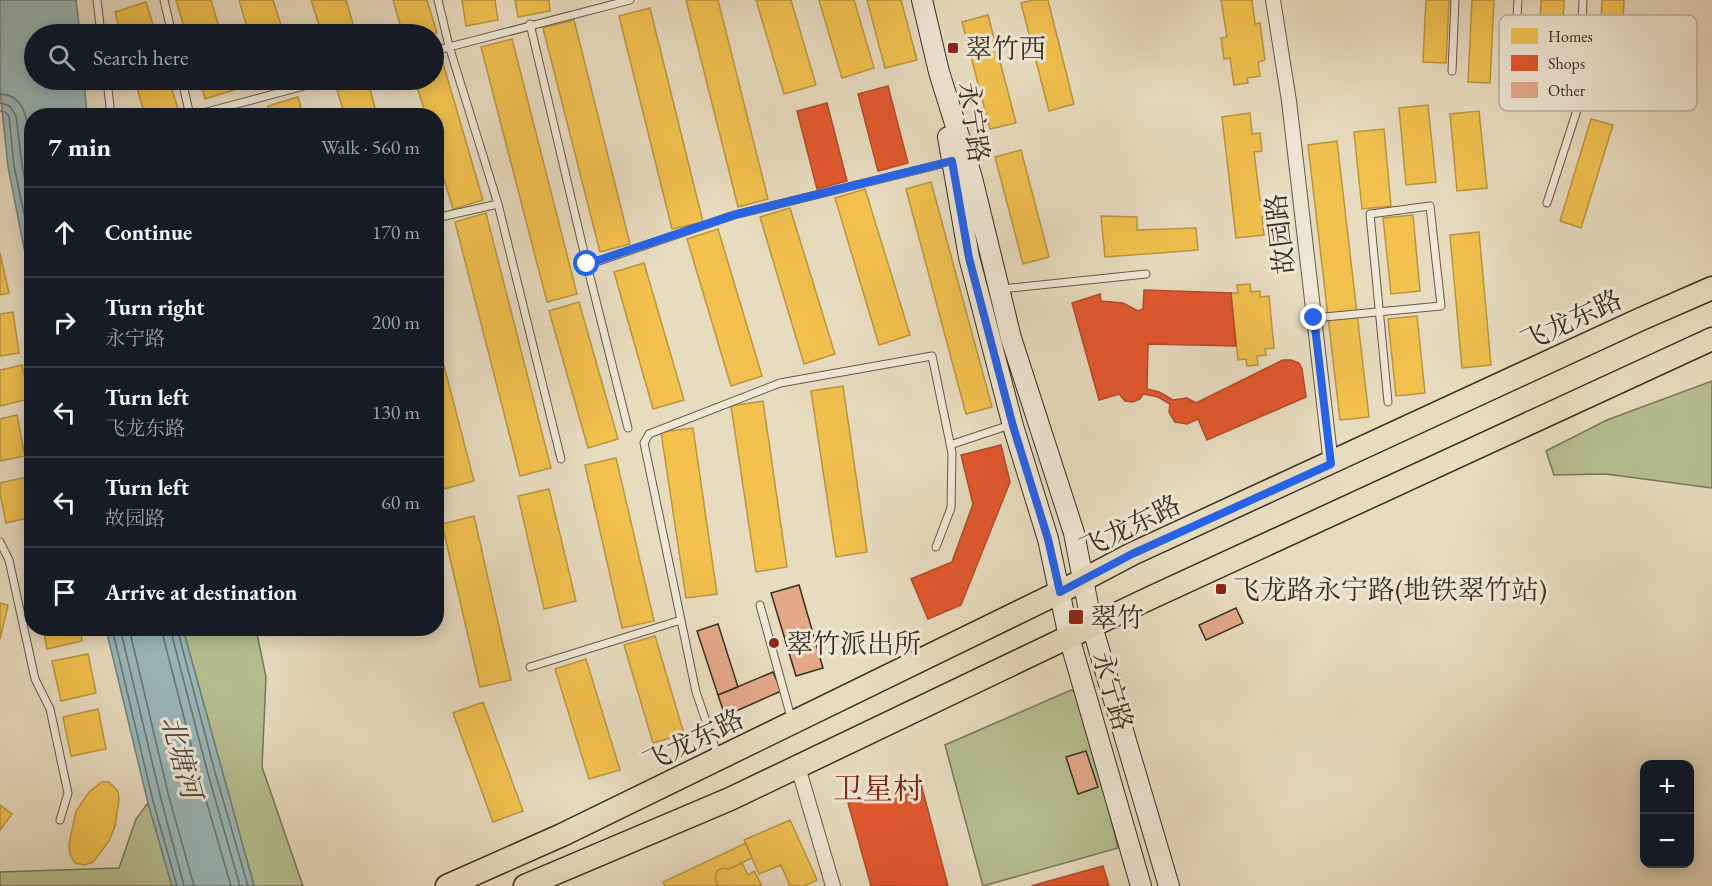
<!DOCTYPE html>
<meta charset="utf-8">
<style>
:root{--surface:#171b24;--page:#242831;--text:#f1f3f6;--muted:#9ea1a6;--line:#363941}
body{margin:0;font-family:"EB Garamond","Noto Serif SC",serif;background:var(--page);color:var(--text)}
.controls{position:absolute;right:18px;bottom:18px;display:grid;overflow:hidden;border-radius:12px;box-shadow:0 3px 15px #0003}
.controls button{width:54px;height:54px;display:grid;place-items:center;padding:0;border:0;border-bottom:2px solid var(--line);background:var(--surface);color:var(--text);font:30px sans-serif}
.stop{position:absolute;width:18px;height:18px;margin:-14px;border:4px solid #2563eb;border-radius:50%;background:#fff}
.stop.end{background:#2563eb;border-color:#fff;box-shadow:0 2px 6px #0008}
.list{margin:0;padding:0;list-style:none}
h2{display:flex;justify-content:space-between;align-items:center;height:78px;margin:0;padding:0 24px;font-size:26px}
h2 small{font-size:20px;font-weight:400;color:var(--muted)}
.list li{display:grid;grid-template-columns:39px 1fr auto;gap:18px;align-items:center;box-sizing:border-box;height:90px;padding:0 24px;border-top:2px solid var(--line)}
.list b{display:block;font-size:22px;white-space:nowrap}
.list p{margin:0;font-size:20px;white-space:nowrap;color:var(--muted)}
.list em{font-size:20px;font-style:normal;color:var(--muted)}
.icon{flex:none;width:33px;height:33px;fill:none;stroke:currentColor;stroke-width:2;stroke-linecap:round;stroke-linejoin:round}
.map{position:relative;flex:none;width:1712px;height:886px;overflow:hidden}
.search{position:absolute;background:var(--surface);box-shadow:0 3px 15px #0003;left:24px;top:24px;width:420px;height:66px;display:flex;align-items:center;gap:15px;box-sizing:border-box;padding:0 21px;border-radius:33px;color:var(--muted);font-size:22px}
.panel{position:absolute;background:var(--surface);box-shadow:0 3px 15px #0003;left:24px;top:108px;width:420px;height:528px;border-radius:24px}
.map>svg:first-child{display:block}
.green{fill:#b6c092;stroke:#78785a;stroke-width:1.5}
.water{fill:#9ab9bb;stroke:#73827d;stroke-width:1.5}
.homes{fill:#f2c14e;stroke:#ba9540;stroke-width:1.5}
.shops{fill:#e4572e;stroke:#b14b2a;stroke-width:1.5}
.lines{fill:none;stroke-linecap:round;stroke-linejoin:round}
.shore{stroke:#6a746e;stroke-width:1.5}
.building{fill:#e4a889;stroke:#392f21;stroke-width:1.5}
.lane-casing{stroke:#655a49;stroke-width:9}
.street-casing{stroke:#655a49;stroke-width:16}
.secondary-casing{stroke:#392f21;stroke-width:22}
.primary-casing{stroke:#392f21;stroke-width:25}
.lane{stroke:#f0e8d6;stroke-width:7}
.street{stroke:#f0e8d6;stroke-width:14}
.secondary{stroke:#f0e8d6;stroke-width:20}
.primary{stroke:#e8dcc0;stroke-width:22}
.route{stroke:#2563eb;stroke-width:8}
.poi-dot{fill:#8f2418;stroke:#f0e8d6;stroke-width:2}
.labels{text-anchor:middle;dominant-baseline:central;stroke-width:6;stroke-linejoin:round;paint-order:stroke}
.poi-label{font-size:27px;fill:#392f21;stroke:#f0e8d6;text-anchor:start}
.street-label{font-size:27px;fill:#392f21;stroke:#f0e8d6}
.water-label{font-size:28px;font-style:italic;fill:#4c4b40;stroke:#f0e8d6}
.quarter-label{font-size:30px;fill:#7a1f14;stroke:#f0e8d6}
.key{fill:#f0e8d6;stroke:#b9b0a0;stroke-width:1.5}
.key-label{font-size:16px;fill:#392f21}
</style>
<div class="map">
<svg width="1712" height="886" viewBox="0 0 1712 886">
<rect width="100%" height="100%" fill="#e8dcc0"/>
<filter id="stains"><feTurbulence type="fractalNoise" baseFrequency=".00333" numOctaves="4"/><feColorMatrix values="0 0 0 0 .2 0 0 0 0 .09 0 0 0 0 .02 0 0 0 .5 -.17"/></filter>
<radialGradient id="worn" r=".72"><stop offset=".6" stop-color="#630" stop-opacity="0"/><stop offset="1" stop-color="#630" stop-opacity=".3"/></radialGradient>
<path class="green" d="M1712 381V488L1606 474 1554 475 1546 451 1607 420Z
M183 629H256L266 677 262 767 303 886H254Z
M1071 690 1081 695 1118 848 983 886 945 745Z
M148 803 172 886H0V872L119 868 136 819Z"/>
<path class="water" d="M0 0H76L80 34H34V80H84L87 115 32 116 31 283 8 167 0 90Z
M106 629H183L254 886H172L148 803Z"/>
<path class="homes" d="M176 0H211L221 34H186Z
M239 0H273L284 34H249Z
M311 0H346L356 34H322Z
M393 0H427L437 33 403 34Z
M462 0H495L498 20 466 26Z
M515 0H549L550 11 518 17Z
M686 0H718L768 199 738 207Z
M756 0H791L816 85 784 94Z
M819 0H854L874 68 842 78Z
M867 0H901L917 60 885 68Z
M1033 0H1048L1074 104 1049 111 1021 3Z
M1221 0H1252L1255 24 1260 23 1265 60 1258 62 1260 76 1247 78 1248 83 1234 85 1230 58 1224 59 1221 38 1227 37Z
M1426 0H1449L1446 63 1423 62Z
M1472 0H1494L1490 83 1468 82Z
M1541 0H1564L1560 85 1537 84Z
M1602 0H1624L1620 89 1598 87Z
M146 2 156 34H121L115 12Z
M650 8 703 222 672 229 619 16Z
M988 15 1016 123 990 129 962 22Z
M574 20 630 244 600 252 543 28Z
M512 39 577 294 547 302 481 47Z
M443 63 483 200 453 209 436 153V116H426L415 80H434V66Z
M135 80H169L179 112 166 116H145Z
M200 80H234L237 89 205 99Z
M368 81 377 116H345L337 90Z
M298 97 303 116H270L268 106Z
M1428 105 1436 182 1406 185 1399 108Z
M1479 111 1487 188 1457 191 1450 114Z
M1250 113 1252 134 1260 133 1262 151 1254 152 1260 200H1266L1268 216 1262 217 1264 235 1236 238 1222 117Z
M1591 119 1613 125 1581 228 1560 221Z
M1384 129 1391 206 1362 209 1354 132Z
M1337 141 1369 417 1340 420 1308 145Z
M1021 150 1049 257 1023 264 995 157Z
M931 182 992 407 966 414 906 189Z
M865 189 910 335 879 345 835 198Z
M790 208 835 354 804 364 760 217Z
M486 213 551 468 520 476 455 222Z
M1413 215 1420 291 1391 294 1383 218Z
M1101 216 1137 217V230L1196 228 1198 250 1105 257Z
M718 229 762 376 731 386 687 239Z
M1479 232 1491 365 1462 368 1450 235Z
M0 253 9 293 0 295Z
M644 263 684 400 653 409 614 272Z
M1250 284 1251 292 1260 291V297L1269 296 1274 348 1265 349 1266 355 1257 356 1258 365 1247 366 1246 359 1238 360 1231 293H1238L1237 285Z
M579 302 618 439 588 448 549 311Z
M13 312 19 353 0 356V314Z
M1417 316 1425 393 1396 396 1388 319Z
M436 335 474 481 444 489 436 461Z
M22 365 29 399 0 406V370Z
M843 386 867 552 836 557 811 391Z
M763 401 787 567 756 572 731 406Z
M17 415 25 456 0 461V419Z
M693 428 717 594 686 598 661 432Z
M616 458 654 621 622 628 585 465Z
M32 476V517L6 523 0 494V483Z
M549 489 576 601 544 609 518 496Z
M474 516 511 680 480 687 442 524Z
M32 540V572L25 542Z
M0 603 8 605 0 639Z
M43 628H80L82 641 47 649Z
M655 636 684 734 653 743 624 645Z
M88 654 96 693 61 701 52 661Z
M586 659 620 770 589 779 555 669Z
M483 702 523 811 493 822 453 713Z
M98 709 106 749 71 756 63 717Z
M102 782H109L118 791 119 800 115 826 109 841 93 862 85 865 75 863 70 854 69 844 76 811 89 792Z
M0 805 12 814 0 830Z
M790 820 817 880 804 886H790L781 865 759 874 744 840Z
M746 843 752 858 729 869 723 868 717 871 715 879 719 886H665L663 882Z
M742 863 748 875 754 871 762 886H719L715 879 717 871 723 868 729 869Z"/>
<path class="shops" d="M888 86 908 163 878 171 858 94Z
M827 103 847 181 817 189 797 111Z
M1144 290 1231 293 1236 346 1148 344 1147 389 1159 392 1173 400 1187 398 1196 403 1283 360H1291L1299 363 1302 369 1306 397 1207 440 1198 419 1187 424 1175 422 1169 412 1170 404 1158 397 1143 394 1140 399 1133 402 1125 401 1119 394 1099 400 1072 303 1100 294 1101 301 1123 303 1138 311 1143 309Z
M1001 445 1010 482 961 605 928 619 911 579 952 562 973 504 961 455Z
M921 784 948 886H871L848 803Z
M1103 866 1109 886H1031Z"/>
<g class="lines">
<path class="shore" d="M0 94C35 95 27 145 32 169
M0 103 10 106 16 116 22 165 32 214
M0 111 5 112 9 116 14 166 32 252
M112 628 153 801 177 886
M120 628 161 799 184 886
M129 628 169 797 194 886
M161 628 199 776 231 886
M170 628 208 774 240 886
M177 628 215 772 248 886"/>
</g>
<path class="building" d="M799 585 823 668 796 676 771 593Z
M1236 608 1243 623 1206 640 1199 625Z
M718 624 738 687 718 695 697 631Z
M773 672 781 691 725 716 718 695Z
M1086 751 1098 787 1078 794 1066 757Z"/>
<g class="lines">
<g class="lane-casing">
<path id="lane" d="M97 0 101 34
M164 0 172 34
M438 0 449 46 498 204 561 459
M530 24 587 265 628 428
M434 51 630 0
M1452 71 1455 0
M107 80 111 116
M182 80 190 116
M1513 84 1518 0
M192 116 326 80
M1547 203 1579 104 1583 0
M436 218 498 204
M587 265 734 215 950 162
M1002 289 1146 274
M1314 318 1441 306 1430 206 1370 214 1388 402
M950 445 1010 425
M0 542 9 560 35 679 50 709 68 793 60 820
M760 605 792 721
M530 667 681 620
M718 756 696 692 644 443 649 434 780 383 932 356 952 453 951 508 936 547"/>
</g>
<g class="street-casing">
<path id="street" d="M1273 0 1289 101 1331 464
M798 767 833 886"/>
</g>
<g class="secondary-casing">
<path id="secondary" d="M922 0 939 72 972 178 1011 338 1074 533 1092 626 1169 886
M948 137 969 257 1013 426 1048 539 1069 637 1141 886"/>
</g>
<g class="primary-casing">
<path id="primary" d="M447 886 562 835 1060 592 1132 554 1641 319 1712 288
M525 886 730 799 1148 599 1712 339"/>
</g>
<use href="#lane" class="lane"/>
<use href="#street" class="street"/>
<use href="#secondary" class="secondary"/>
<use href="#primary" class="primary"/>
</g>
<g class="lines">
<path class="route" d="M587 264 734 215 952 161 969 258 1013 426 1048 539 1060 592 1132 554 1331 464 1314 318"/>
</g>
<g class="poi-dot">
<rect x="947" y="42" width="12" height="12" rx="3"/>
<rect x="1215" y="583" width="12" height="12" rx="3"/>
<rect x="1068" y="609" width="16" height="16" rx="3"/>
<circle cx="774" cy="643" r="6"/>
</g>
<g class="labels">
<g class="poi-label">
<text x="965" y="48">翠竹西</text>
<text x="1233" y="589">飞龙路永宁路(地铁翠竹站)</text>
<text x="1090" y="617">翠竹</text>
<text x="786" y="643">翠竹派出所</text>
</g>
<g class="street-label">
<text transform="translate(974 122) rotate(82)">永宁路</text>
<text transform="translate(1280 234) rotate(-97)">故园路</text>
<text transform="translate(1571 320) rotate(-25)">飞龙东路</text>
<text transform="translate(1130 526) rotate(-26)">飞龙东路</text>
<text transform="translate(1113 691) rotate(74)">永宁路</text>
<text transform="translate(693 740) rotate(-26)">飞龙东路</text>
</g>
<g class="water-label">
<text transform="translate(182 757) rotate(75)">北塘河</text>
</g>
<g class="quarter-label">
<text x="878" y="788">卫星村</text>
</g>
</g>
<rect x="1499" y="15" width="198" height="96" rx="9" class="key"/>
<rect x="1511" y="28" width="27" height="16" fill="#f2c14e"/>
<rect x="1511" y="55" width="27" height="16" fill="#e4572e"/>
<rect x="1511" y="82" width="27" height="16" fill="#e4a889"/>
<g class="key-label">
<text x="1548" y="42">Homes</text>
<text x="1548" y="69">Shops</text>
<text x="1548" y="96">Other</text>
</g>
<rect width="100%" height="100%" filter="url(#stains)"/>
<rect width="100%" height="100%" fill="url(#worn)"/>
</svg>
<div class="controls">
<button>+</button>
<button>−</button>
</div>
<div class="stop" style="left:587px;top:264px"></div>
<div class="stop end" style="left:1314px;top:318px"></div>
<div class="search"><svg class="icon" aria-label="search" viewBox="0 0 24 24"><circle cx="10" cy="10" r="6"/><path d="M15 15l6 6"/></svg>Search here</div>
<section class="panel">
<h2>7 min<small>Walk · 560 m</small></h2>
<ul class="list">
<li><svg class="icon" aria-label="ahead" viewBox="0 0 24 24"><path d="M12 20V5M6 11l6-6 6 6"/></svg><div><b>Continue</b></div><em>170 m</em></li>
<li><svg class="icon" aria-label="right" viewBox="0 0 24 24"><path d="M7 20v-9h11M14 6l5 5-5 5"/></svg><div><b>Turn right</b><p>永宁路</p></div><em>200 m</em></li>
<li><svg class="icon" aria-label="left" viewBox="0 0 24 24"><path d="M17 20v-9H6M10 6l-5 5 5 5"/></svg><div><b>Turn left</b><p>飞龙东路</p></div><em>130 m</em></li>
<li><svg class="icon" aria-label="left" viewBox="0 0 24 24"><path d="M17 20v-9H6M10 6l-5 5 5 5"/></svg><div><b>Turn left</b><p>故园路</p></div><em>60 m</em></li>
<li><svg class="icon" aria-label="arrive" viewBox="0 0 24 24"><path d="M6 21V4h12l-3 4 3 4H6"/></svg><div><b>Arrive at destination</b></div></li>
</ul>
</section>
</div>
